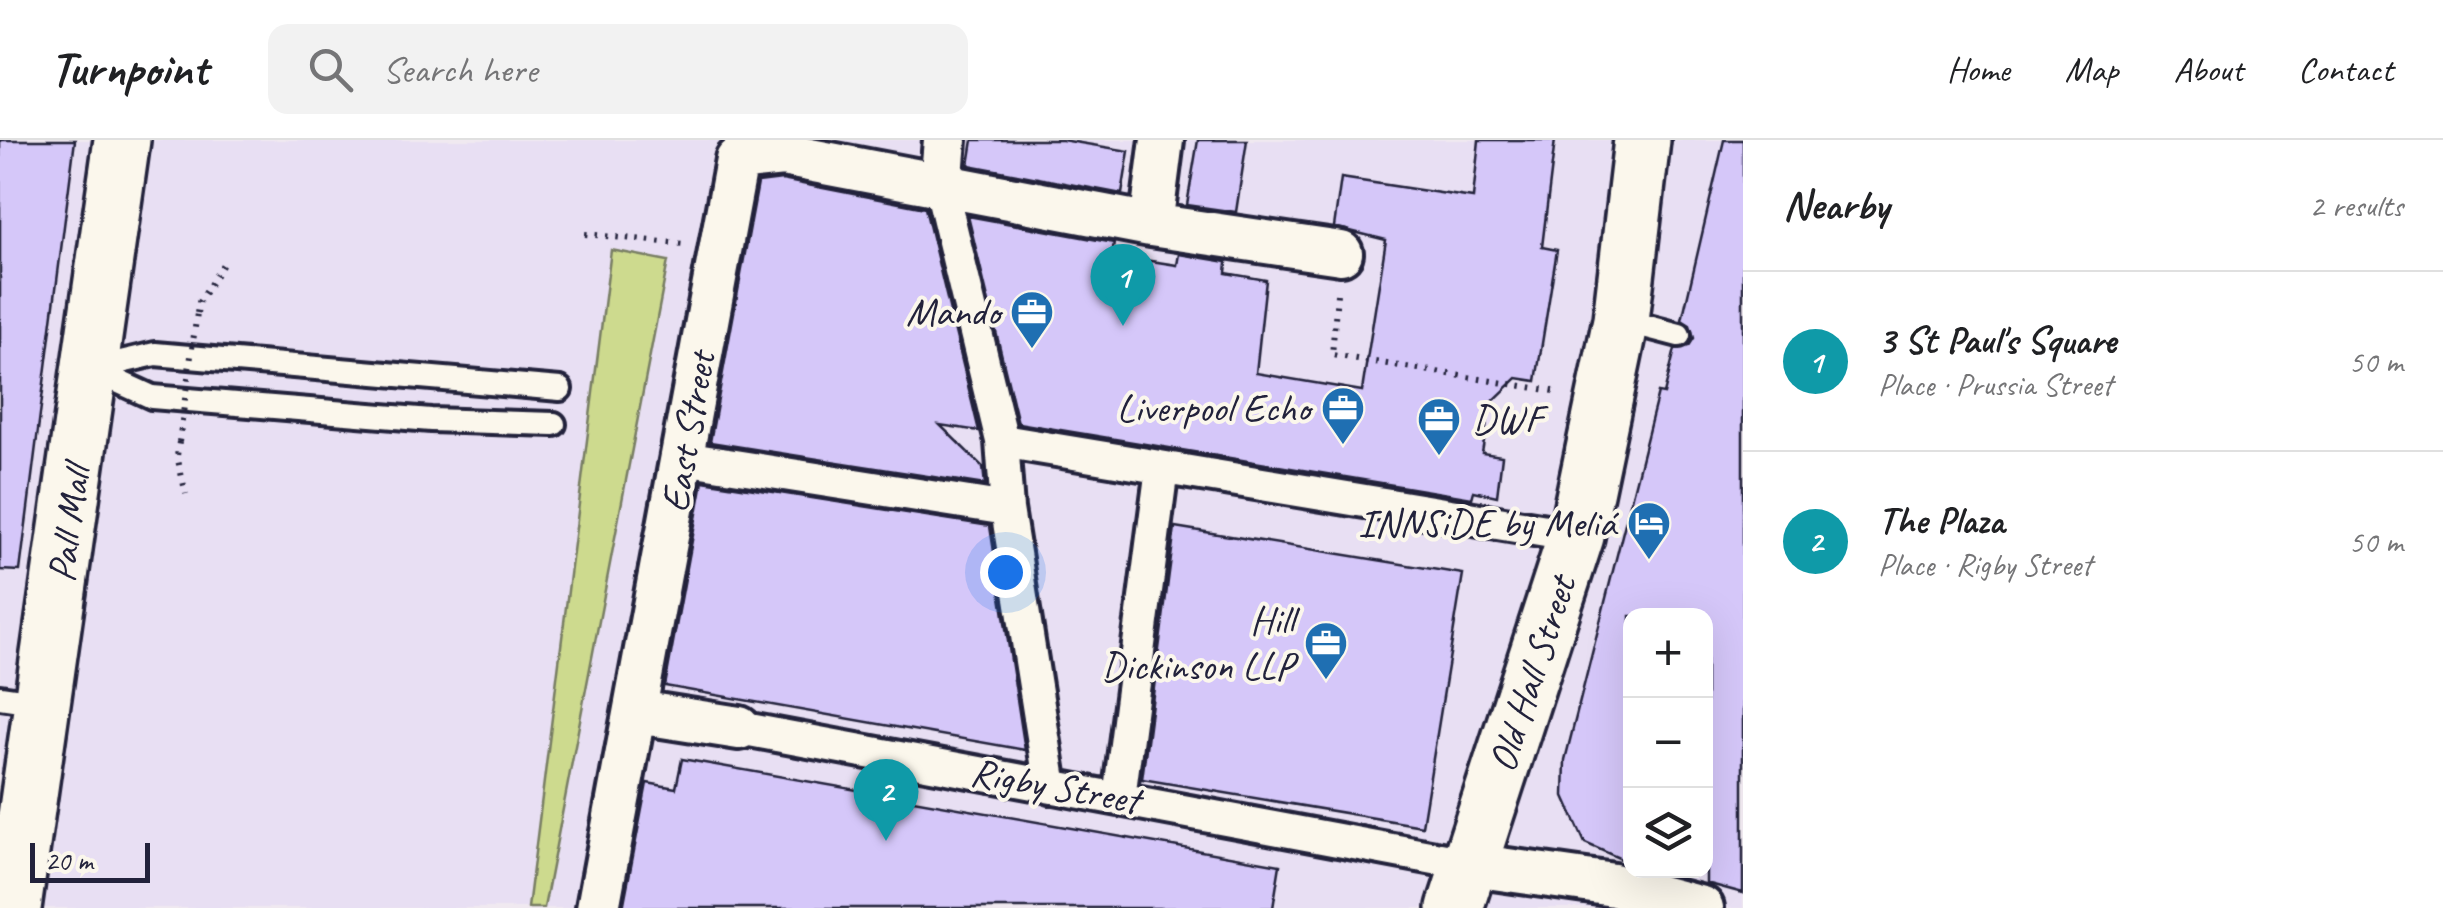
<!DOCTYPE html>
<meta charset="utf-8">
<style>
:root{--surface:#fff;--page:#f2f2f2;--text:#202124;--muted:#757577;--line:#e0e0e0;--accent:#d93025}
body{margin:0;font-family:Caveat,sans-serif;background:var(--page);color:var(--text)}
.controls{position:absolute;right:30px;bottom:30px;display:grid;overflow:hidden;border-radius:20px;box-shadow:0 10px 40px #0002}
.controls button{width:90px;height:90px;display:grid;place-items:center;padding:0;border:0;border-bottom:2px solid var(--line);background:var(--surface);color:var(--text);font:50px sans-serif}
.scale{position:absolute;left:30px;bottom:25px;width:120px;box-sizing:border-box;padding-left:10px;border:5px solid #22223b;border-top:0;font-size:28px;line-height:35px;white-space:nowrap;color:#22223b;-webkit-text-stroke:8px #fbf7ec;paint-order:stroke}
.you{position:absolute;left:1005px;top:432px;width:35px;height:35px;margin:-25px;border:8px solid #fff;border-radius:50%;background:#1a73e8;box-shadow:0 0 0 15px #1a73e833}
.badge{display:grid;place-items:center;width:65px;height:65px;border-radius:50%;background:var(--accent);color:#fff;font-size:32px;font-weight:700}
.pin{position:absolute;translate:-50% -82px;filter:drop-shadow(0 2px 5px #0008)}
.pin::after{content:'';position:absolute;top:52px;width:35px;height:30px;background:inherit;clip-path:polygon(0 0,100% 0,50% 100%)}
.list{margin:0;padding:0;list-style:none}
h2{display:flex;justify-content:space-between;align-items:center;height:130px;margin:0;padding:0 40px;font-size:42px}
h2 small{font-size:32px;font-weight:400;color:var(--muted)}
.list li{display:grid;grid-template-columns:65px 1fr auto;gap:30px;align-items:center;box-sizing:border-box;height:180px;padding:0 40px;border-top:2px solid var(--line)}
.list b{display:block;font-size:38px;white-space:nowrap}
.list p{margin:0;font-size:32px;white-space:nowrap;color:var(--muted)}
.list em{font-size:32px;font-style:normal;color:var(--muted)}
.icon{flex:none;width:55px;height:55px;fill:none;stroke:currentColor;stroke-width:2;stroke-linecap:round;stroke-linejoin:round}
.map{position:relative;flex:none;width:1743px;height:768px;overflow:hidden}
header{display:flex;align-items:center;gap:60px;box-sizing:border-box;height:140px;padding:0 50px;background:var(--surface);border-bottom:2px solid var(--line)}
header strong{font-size:48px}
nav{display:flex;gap:55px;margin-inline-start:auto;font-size:35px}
.search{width:700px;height:90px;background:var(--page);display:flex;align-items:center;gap:25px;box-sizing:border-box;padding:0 35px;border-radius:20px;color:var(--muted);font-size:38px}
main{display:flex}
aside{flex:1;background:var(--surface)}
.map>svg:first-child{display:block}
.built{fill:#e8dff3;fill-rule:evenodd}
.green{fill:#cdda8e;stroke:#787e64;stroke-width:2.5}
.building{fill:#d5c7f9;stroke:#22223b;stroke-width:2.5}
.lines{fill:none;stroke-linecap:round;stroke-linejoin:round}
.service-casing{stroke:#22223b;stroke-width:30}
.pedestrian-casing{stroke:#22223b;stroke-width:40}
.minor-casing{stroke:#22223b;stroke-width:50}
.secondary-casing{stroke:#22223b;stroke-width:62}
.primary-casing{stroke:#22223b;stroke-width:62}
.path{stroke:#22223b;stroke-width:6;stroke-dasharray:2.5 8;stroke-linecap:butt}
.service{stroke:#fbf7ec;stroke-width:22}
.pedestrian{stroke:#fbf7ec;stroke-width:32}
.minor{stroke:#fbf7ec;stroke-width:42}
.secondary{stroke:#fbf7ec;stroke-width:55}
.primary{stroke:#fbf7ec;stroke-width:55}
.path-bridge{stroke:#22223b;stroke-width:6;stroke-dasharray:2.5 8;stroke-linecap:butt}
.labels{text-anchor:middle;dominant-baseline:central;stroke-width:8;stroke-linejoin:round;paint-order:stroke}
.poi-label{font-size:40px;fill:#22223b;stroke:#fbf7ec;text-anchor:end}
.street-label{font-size:40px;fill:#22223b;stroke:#fbf7ec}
</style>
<header>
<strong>Turnpoint</strong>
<div class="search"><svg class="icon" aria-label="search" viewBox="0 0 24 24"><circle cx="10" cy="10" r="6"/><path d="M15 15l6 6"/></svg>Search here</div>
<nav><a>Home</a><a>Map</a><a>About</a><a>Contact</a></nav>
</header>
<main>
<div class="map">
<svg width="1743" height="768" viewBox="0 0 1743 768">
<rect width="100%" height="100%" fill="#f0e9f0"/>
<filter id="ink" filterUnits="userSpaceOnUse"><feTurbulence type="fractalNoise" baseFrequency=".01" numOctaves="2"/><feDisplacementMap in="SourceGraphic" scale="20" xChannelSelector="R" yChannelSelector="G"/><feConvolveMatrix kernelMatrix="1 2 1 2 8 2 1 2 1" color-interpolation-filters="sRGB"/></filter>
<g filter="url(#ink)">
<path class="built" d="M0 0H1743V768H0ZM1630 476H1706V730H1630Z"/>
<path class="green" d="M611 110 668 121 544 768H528Z"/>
<path class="building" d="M0 0H75L20 431 0 430Z
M973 0H1062L1129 11 1122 54 969 25Z
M1198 0H1247L1236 72 1187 65Z
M1479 0H1555L1542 107 1557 110 1536 241 1517 238 1490 264 1482 313 1502 316 1497 356 1474 351 1472 358 1018 283 968 76 1114 103 1112 115 1177 125 1179 114 1227 122 1226 133 1266 140 1256 233 1362 251 1386 100 1334 87 1341 38 1473 58Z
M1724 0H1743V753L1706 743V476H1630V723L1585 703 1564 656 1565 620 1658 253 1664 254 1675 209 1689 206 1694 198 1690 185 1682 180Z
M782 40 925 68 979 291 940 285 983 327 985 345 710 302 758 43Z
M703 341 990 386 1025 610 665 546Z
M1175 387 1463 434 1422 686 1142 639Z
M682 619 1280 725 1273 768H623L647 643 676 648Z"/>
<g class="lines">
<g class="service-casing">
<path id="service" d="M1621 180 1679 195
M91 229 155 214 560 249
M91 229 152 257 431 280 554 284
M0 557 41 563"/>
</g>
<g class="pedestrian-casing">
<path id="pedestrian" d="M941 47 1002 301 1007 369 1051 647
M1002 301 1576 396
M683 318 1007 369
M739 588 1472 725
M1119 658 1162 328"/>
</g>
<g class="minor-casing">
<path id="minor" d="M941 47 945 0
M1151 85 1162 0
M637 572 739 588
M1472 725 1614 745 1702 768
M598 768 737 20 783 15 1151 85 1341 113"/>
</g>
<g class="secondary-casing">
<path id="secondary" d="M13 768 122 0"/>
</g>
<g class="primary-casing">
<path id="primary" d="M1455 768 1576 396 1621 180 1642 0"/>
</g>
<path class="path" d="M585 94 683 104
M1337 154 1332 215 1560 252
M197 173 199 162 223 124
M179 302 177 316 186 354"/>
<use href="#service" class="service"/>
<use href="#pedestrian" class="pedestrian"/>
<use href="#minor" class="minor"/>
<use href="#secondary" class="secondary"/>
<use href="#primary" class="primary"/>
<path class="path-bridge" d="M179 302 197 173"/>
</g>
</g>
<defs>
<g id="office-pin" transform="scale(2.25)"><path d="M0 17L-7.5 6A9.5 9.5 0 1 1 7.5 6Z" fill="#1f6fb2" stroke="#fbf7ec"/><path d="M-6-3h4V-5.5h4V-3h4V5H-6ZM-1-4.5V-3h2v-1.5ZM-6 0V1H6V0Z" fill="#fff"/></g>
<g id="hotel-pin" transform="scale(2.25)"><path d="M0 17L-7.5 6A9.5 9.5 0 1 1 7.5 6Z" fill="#1f6fb2" stroke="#fbf7ec"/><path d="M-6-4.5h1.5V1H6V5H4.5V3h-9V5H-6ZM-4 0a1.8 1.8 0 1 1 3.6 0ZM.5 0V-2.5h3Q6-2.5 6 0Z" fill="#fff"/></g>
</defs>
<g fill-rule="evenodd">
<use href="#office-pin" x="1032" y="172"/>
<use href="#office-pin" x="1343" y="268"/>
<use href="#office-pin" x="1439" y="279"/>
<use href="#hotel-pin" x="1649" y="383"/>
<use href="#office-pin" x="1326" y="503"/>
</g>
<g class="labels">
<g class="poi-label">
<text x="1000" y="172">Mando</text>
<text x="1310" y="268">Liverpool Echo</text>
<text x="1472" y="279" text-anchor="start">DWF</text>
<text x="1616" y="383">INNSiDE by Meliá</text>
<text x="1294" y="480">Hill<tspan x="1294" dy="46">Dickinson LLP</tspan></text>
</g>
<g class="street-label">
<text transform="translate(688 292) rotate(-80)">East Street</text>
<text transform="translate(69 384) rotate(-82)">Pall Mall</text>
<text transform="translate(1532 534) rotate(-72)">Old Hall Street</text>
<text transform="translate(1055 646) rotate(10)">Rigby Street</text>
</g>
</g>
</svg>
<div class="controls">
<button>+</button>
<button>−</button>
<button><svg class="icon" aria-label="layers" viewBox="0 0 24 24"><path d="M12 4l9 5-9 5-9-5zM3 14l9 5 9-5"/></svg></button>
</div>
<div class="scale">20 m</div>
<div class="you"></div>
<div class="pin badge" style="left:1123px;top:186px;background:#0f9aa8">1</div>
<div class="pin badge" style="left:886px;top:701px;background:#0f9aa8">2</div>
</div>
<aside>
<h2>Nearby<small>2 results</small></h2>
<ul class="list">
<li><span class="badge" style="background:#0f9aa8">1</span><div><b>3 St Paul's Square</b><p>Place · Prussia Street</p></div><em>50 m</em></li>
<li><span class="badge" style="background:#0f9aa8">2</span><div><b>The Plaza</b><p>Place · Rigby Street</p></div><em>50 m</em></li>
</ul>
</aside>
</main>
